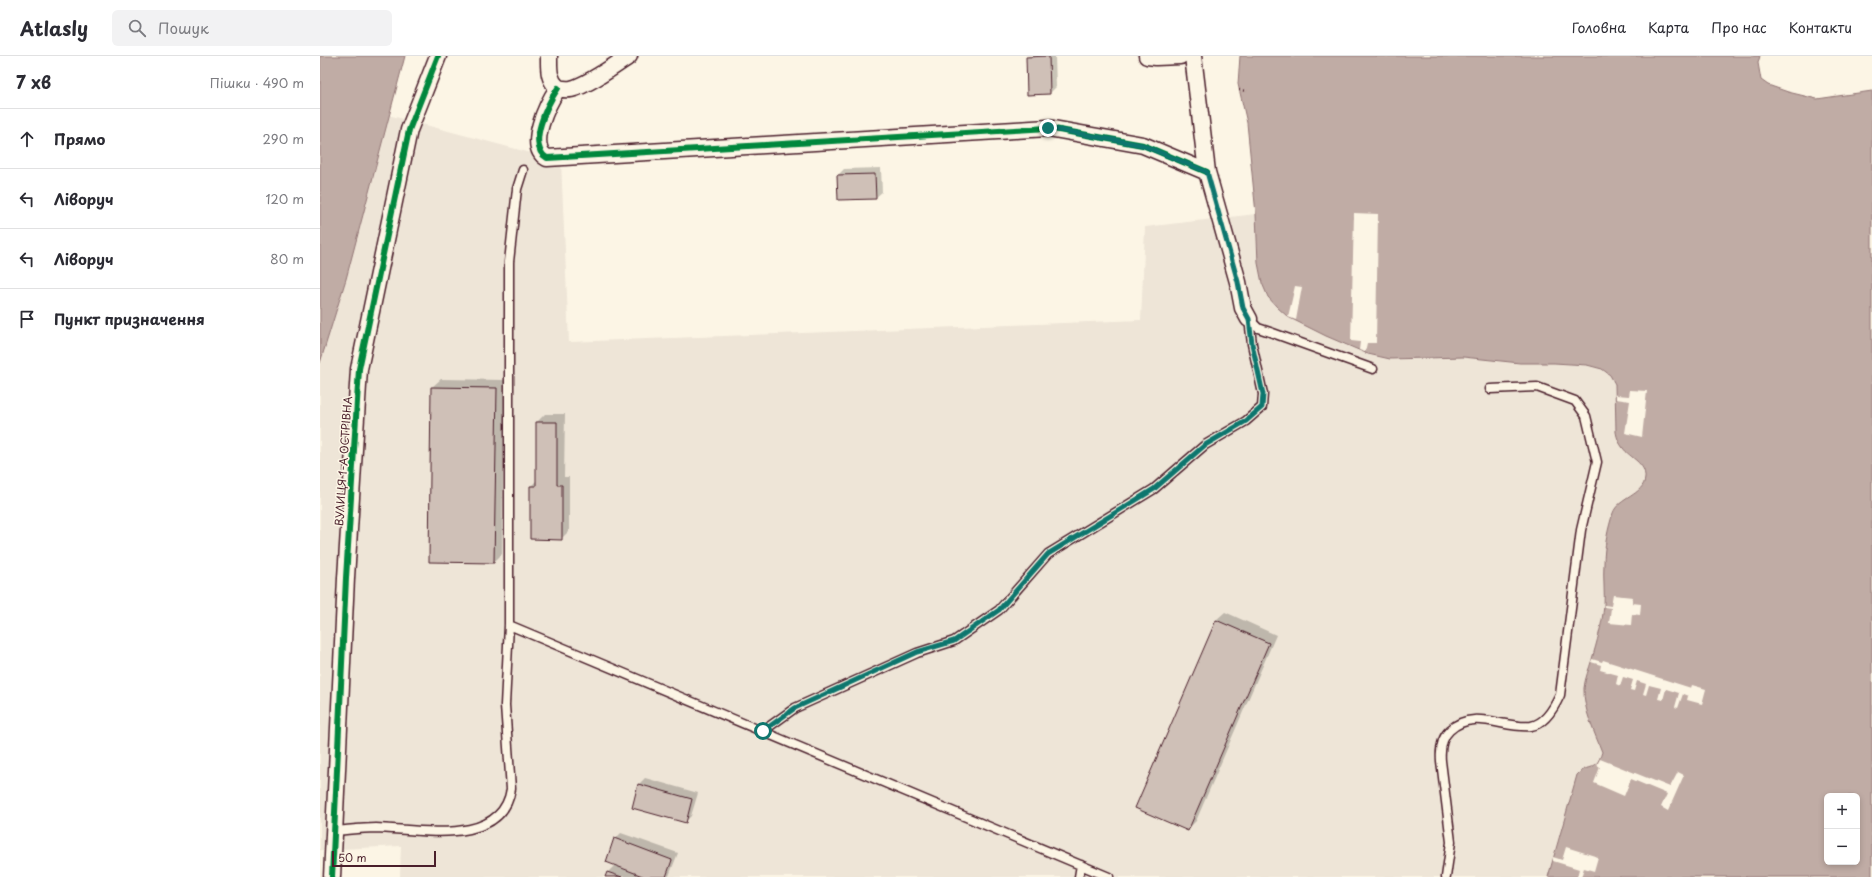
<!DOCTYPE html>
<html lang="uk">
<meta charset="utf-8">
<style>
:root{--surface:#fff;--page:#f2f2f3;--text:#2b2b33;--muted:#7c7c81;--line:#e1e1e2}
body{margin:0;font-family:"Playpen Sans",sans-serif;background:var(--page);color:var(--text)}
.controls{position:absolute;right:12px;bottom:12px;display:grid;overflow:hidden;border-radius:6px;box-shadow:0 2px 6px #0003}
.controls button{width:36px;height:36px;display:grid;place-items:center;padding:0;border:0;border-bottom:1px solid var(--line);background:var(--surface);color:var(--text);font:20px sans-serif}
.scale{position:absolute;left:12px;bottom:10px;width:104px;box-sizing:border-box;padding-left:4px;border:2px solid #4a1f2b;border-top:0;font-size:11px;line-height:14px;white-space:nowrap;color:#4a1f2b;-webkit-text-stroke:3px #fcf5e5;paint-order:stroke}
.stop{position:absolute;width:12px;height:12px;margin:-9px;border:3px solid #0f766e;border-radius:50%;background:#fff}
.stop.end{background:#0f766e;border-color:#fff;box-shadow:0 1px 4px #0008}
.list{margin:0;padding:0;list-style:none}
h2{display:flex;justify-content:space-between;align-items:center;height:52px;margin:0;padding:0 16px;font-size:17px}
h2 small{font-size:13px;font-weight:400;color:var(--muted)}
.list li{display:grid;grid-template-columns:26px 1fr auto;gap:12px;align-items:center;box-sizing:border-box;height:60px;padding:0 16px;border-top:1px solid var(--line)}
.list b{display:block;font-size:15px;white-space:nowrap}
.list em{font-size:13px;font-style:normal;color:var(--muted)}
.icon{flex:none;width:22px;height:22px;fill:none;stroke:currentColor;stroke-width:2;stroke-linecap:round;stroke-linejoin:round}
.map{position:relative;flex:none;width:1552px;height:821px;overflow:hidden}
header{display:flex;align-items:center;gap:24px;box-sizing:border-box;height:56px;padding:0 20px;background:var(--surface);border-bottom:1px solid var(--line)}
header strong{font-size:19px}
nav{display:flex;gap:22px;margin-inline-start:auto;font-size:14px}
.search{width:280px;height:36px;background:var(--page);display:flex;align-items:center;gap:10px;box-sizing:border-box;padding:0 14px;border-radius:6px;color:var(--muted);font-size:15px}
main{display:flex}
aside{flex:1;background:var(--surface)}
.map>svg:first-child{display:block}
.built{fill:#eee5d7}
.water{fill:#c0aca5;stroke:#917474;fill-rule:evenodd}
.pier{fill:#fcf5e5}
.shadow{fill:#0003}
.building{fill:#cfc0b7;stroke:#4a1f2b}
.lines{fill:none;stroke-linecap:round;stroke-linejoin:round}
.service-casing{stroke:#4a1f2b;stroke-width:11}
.minor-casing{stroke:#4a1f2b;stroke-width:19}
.path{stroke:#4a1f2b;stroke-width:2.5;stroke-dasharray:1 3;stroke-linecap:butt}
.service{stroke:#fcf5e5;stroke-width:8}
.minor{stroke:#fcf5e5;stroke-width:16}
.cycleway-casing{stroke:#fcf5e5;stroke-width:8}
.cycleway{stroke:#00873e;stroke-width:6}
.route{stroke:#0f766e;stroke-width:5}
.labels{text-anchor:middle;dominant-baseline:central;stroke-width:3;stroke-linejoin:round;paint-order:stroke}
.street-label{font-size:11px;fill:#4a1f2b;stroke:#fcf5e5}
</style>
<header>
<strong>Atlasly</strong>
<div class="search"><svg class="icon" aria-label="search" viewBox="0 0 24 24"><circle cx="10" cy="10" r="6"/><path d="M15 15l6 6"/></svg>Пошук</div>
<nav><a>Головна</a><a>Карта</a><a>Про нас</a><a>Контакти</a></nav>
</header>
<main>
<aside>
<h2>7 хв<small>Пішки · 490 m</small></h2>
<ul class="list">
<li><svg class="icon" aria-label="ahead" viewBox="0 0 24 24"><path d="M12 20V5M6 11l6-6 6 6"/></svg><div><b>Прямо</b></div><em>290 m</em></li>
<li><svg class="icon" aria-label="left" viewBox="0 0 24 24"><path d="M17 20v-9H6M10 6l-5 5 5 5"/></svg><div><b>Ліворуч</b></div><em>120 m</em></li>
<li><svg class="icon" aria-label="left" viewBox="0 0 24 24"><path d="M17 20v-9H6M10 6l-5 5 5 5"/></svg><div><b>Ліворуч</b></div><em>80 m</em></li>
<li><svg class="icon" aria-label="arrive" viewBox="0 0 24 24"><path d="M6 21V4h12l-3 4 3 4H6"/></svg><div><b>Пункт призначення</b></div></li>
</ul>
</aside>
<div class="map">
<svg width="1552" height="821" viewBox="0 0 1552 821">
<rect width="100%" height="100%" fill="#fcf5e5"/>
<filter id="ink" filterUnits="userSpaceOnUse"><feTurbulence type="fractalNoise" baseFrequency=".025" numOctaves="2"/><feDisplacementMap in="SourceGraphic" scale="8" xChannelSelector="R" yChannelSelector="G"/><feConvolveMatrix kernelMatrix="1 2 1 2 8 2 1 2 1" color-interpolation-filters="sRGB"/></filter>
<g filter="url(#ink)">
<path class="built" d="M68 59 241 105 249 286 821 264 825 171 936 158 938 207 942 227 948 241 957 251 968 261 1026 289 1048 298 1070 303 1143 301 1200 307H1234L1267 309 1282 313 1290 319 1295 328 1296 376 1309 399 1317 404 1321 409 1324 416 1325 422 1324 428 1319 434 1293 455 1287 485 1284 506V551L1276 589 1267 616 1264 633 1271 665 1282 696 1239 781 1228 821H80L81 790 0 794V307L26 223Z"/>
<path class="water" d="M0 0H85L26 223 0 307Z
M920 0H1440L1438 7 1441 24 1448 29 1468 36 1497 43 1552 35V821H1228L1257 719C1269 706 1275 718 1282 696 1275 677 1263 654 1264 632 1265 622 1269 613 1272 603 1277 586 1282 568 1284 550 1285 536 1283 522 1284 508 1284 491 1288 472 1293 457 1298 442 1324 439 1325 422 1326 407 1310 402 1303 392 1299 387 1297 382 1296 376L1295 328 1290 319 1282 313 1267 309 1234 307H1200L1143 301 1070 303 1048 298 1006 280 968 261 957 251 948 241 942 227 938 207 936 158 927 67 918 28ZM1507 740H1537V806H1507Z"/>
<path class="pier" d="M1034 157 1058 158 1056 287H1047L1045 296 1039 294 1040 286 1031 285Z
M975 230 982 231 976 264 968 261Z
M1310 334 1327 335 1322 381 1305 377 1310 345 1296 343V339L1309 340Z
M1293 539 1313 541 1312 547 1321 548 1320 559 1312 558 1311 569 1289 567 1291 552 1284 551V549L1291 550Z
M1272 603 1282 606 1283 604 1371 632 1372 629 1386 633 1382 648 1367 644 1368 640 1363 638 1358 652 1355 651 1359 637 1346 633 1343 644 1338 643 1341 632 1329 629 1326 639 1323 638 1326 628 1317 625 1314 635 1310 634 1313 624 1303 621 1300 630 1296 628 1298 619 1280 614 1281 609 1271 606Z
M1280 703 1350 731 1358 716 1364 719 1348 755 1341 751 1347 738 1311 723 1304 740 1274 727 1280 711 1277 709Z
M1246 791 1278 801 1274 815 1264 812 1261 821H1257L1259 813 1233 805V801L1242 804Z"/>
<path class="shadow" d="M708 0H735L736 31 730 37 707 2Z
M561 112 562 136 555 142 518 119 524 113Z
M121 323 184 324 182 498 174 506 110 505 112 331Z
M225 358H245L244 421H249V475L241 483 211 430 217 424V366Z
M905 556 956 579 876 765 868 773 896 564Z
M325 722 378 737 371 760 365 766 319 728Z
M301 777 358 797 349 820 286 821 288 816 295 809V783Z"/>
<path class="building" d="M729 0 730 38 707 39 706 1Z
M555 118 556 143 518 144 517 119Z
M111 331 177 332 174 507 109 506Z
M216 366H237V429H242V484L210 483V430H216Z
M896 564 949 587 868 775 815 752Z
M318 728 372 743 366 767 312 752Z
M294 782 352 804 346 821H325L286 806Z
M287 816 302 821H285Z"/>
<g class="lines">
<g class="service-casing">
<path id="service" d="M929 263 938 272 950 276 1053 313
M189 569 789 821
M443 675 475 652 597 597 634 585 679 554 728 498 834 433 885 389 926 365 942 351 943 338 932 288 929 263
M14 775C28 774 42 772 56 772 98 773 182 792 191 733L185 649 189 569V206L197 133 203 114
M759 821 761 809
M1126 821 1131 786 1121 705C1120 693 1121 682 1130 674 1153 652 1184 673 1211 670 1225 668 1235 650 1240 639L1261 474 1277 406 1266 360 1255 345 1217 331 1170 333"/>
</g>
<g class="minor-casing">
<path id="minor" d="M229 0C229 13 228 23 238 32
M827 0 836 1 860 0
M873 0 887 116 918 226 923 252 929 263
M238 32C228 47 206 90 227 102L728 72 823 89 887 116
M238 32C242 33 246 34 251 33 268 29 294 10 309 0
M12 821 26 522 39 313 89 74 118 0"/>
</g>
<path class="path" d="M919 34 927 35"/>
<use href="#service" class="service"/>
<use href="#minor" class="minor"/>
<g class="cycleway-casing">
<path id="cycleway" d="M238 32C228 47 206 90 227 102L728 72 823 89 887 116
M12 821 26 522 39 313 89 74 118 0"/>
</g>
<use href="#cycleway" class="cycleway"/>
</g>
</g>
<g class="lines" filter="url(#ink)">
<path class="route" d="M443 675 475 652 597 596 634 585 679 554 728 498 834 433 885 389 926 365 942 351 943 338 932 288 929 263 923 252 918 226 887 116 822 89 728 72"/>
</g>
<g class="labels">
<g class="street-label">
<text transform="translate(23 405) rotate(-86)">ВУЛИЦЯ 1-А ОСТРІВНА</text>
</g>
</g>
</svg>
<div class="controls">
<button>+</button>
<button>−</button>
</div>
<div class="scale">50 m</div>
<div class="stop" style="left:443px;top:675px"></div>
<div class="stop end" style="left:728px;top:72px"></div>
</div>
</main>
